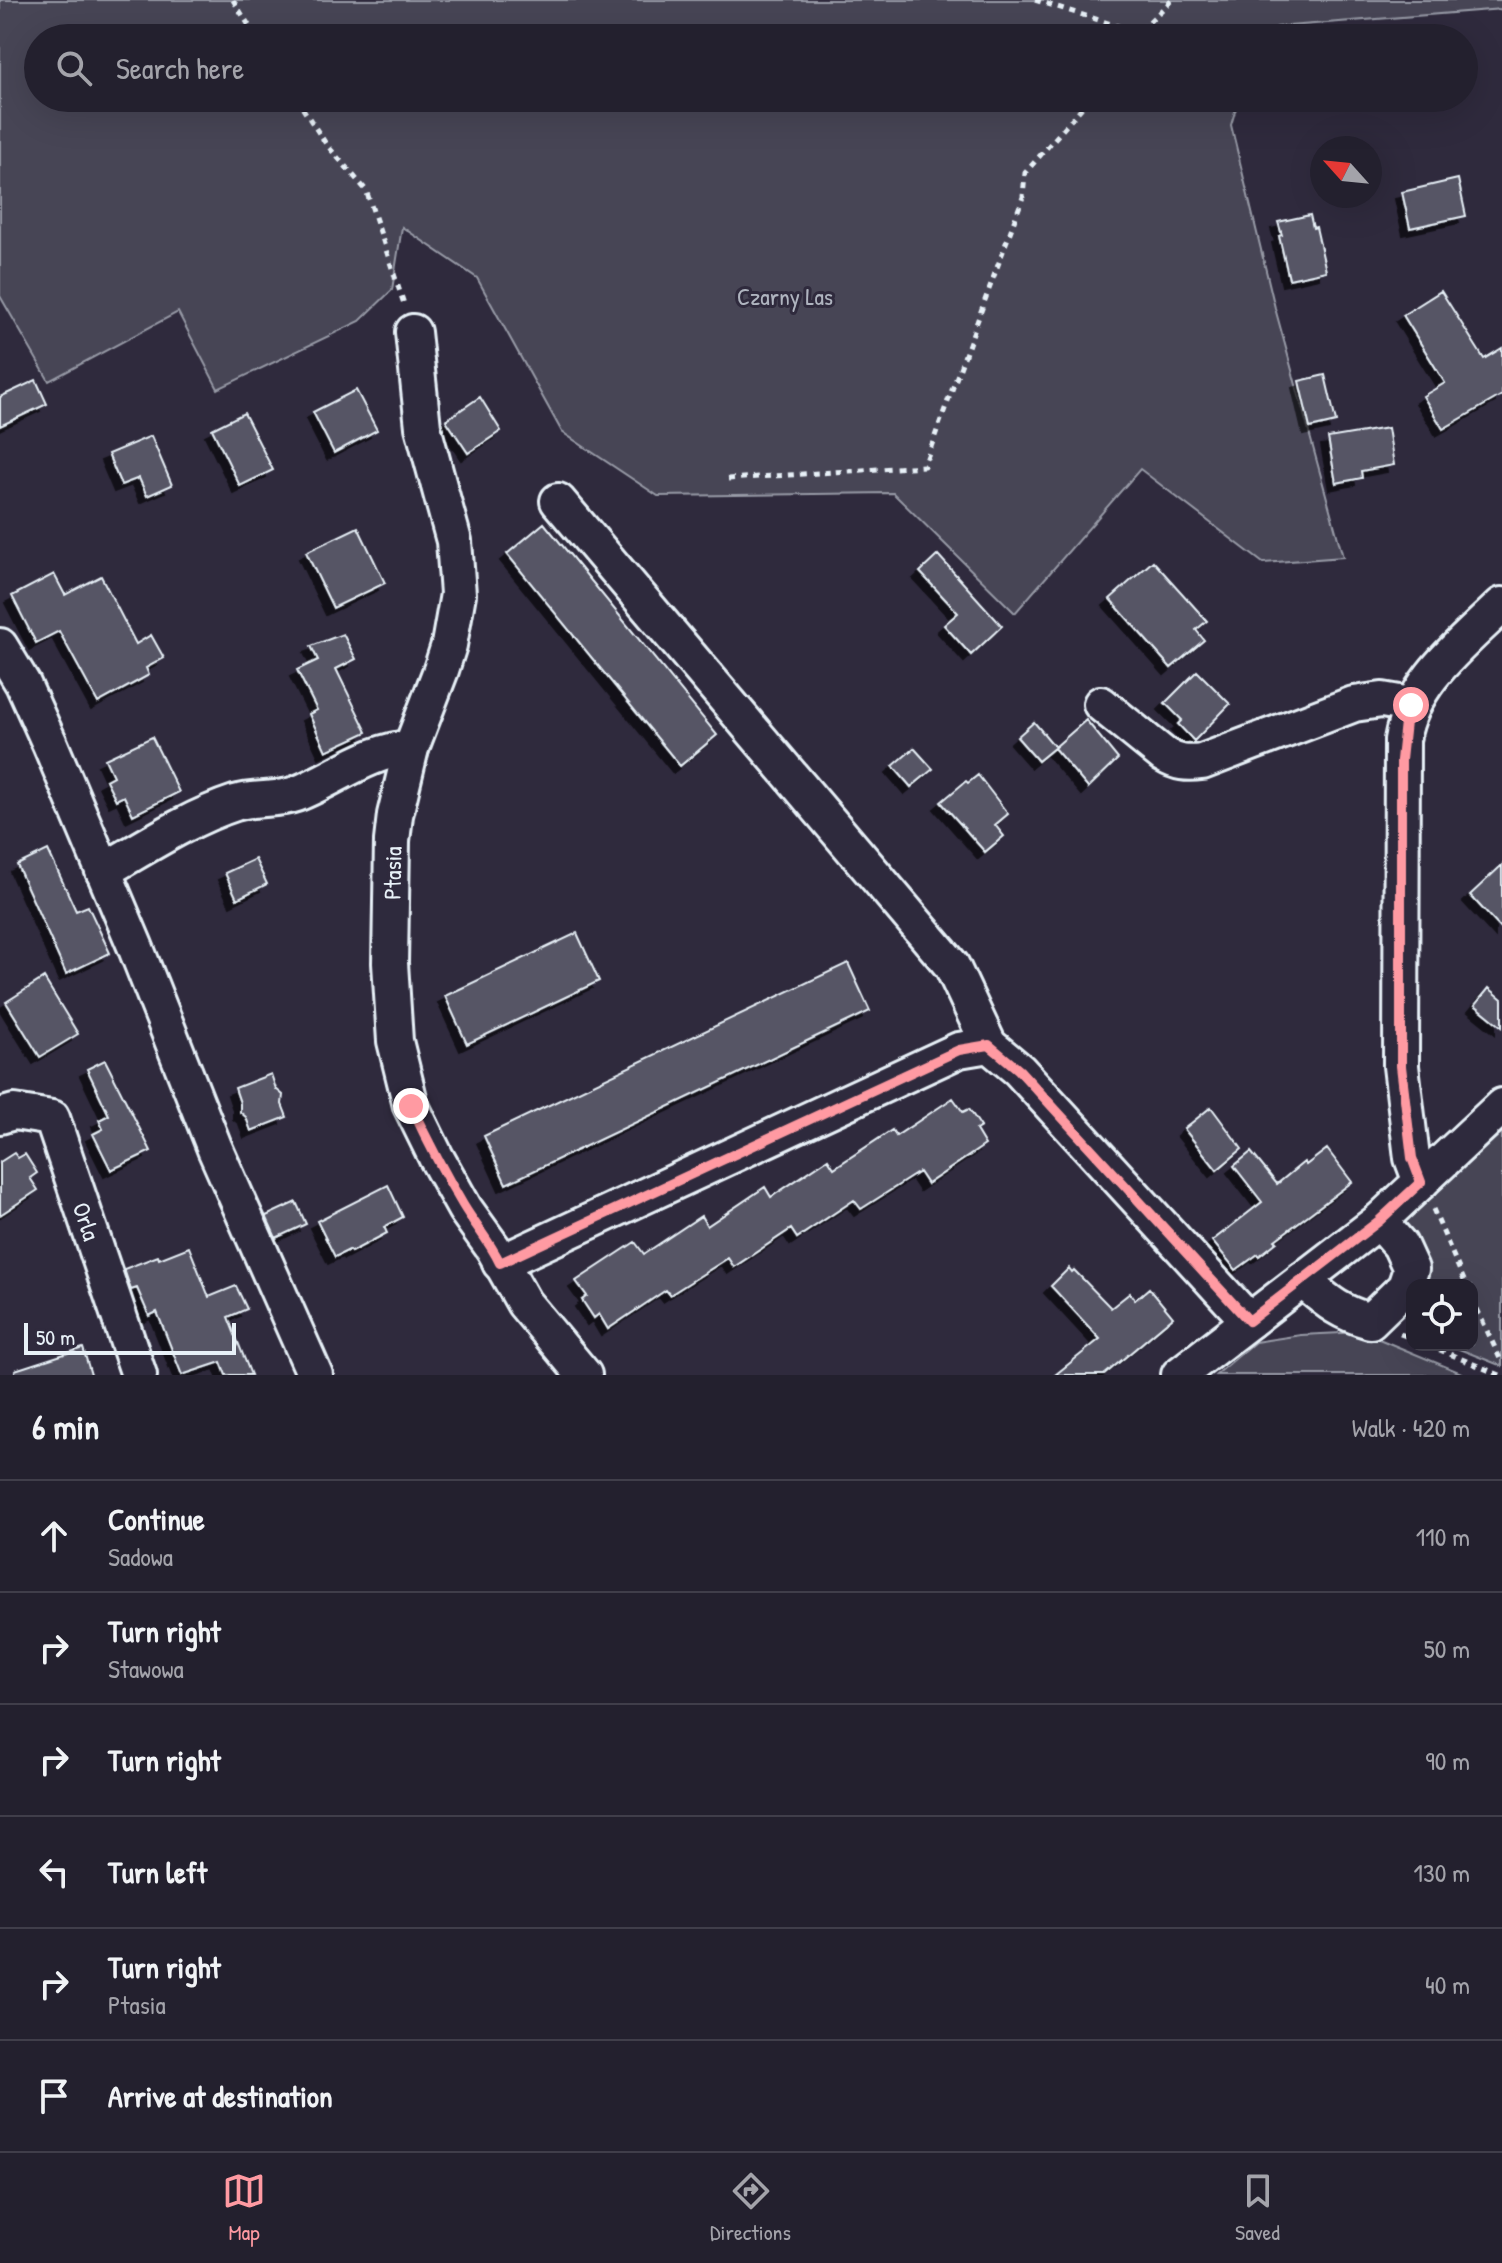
<!DOCTYPE html>
<meta charset="utf-8">
<style>
:root{--surface:#23202e;--page:#2b2836;--text:#f1f3f6;--muted:#a3a3aa;--line:#403e4a;--accent:#ff9aa2}
body{margin:0;font-family:"Patrick Hand",sans-serif;background:var(--page);color:var(--text)}
.controls{position:absolute;right:24px;bottom:24px;display:grid;overflow:hidden;border-radius:16px;box-shadow:0 8px 32px #0002}
.controls button{width:72px;height:72px;display:grid;place-items:center;padding:0;border:0;border-bottom:2px solid var(--line);background:var(--surface);color:var(--text);font:40px sans-serif}
.compass{position:absolute;left:1310px;top:136px;width:72px;height:72px;border-radius:50%;background:var(--surface);box-shadow:0 8px 32px #0002;rotate:297deg}
.scale{position:absolute;left:24px;bottom:20px;width:212px;box-sizing:border-box;padding-left:8px;border:4px solid #e8f1f8;border-top:0;font-size:22px;line-height:28px;white-space:nowrap;color:#e8f1f8;-webkit-text-stroke:6px #2f2a3d;paint-order:stroke}
.stop{position:absolute;width:24px;height:24px;margin:-18px;border:6px solid #ff9aa2;border-radius:50%;background:#fff}
.stop.end{background:#ff9aa2;border-color:#fff;box-shadow:0 2px 8px #0008}
.list{margin:0;padding:0;list-style:none}
h2{display:flex;justify-content:space-between;align-items:center;height:104px;margin:0;padding:0 32px;font-size:34px}
h2 small{font-size:26px;font-weight:400;color:var(--muted)}
.list li{display:grid;grid-template-columns:52px 1fr auto;gap:24px;align-items:center;box-sizing:border-box;height:112px;padding:0 32px;border-top:2px solid var(--line)}
.list b{display:block;font-size:30px;white-space:nowrap}
.list p{margin:0;font-size:26px;white-space:nowrap;color:var(--muted)}
.list em{font-size:26px;font-style:normal;color:var(--muted)}
.icon{flex:none;width:44px;height:44px;fill:none;stroke:currentColor;stroke-width:2;stroke-linecap:round;stroke-linejoin:round}
.map{position:relative;flex:none;width:1502px;height:1375px;overflow:hidden}
.search{position:absolute;background:var(--surface);box-shadow:0 8px 32px #0002;left:24px;right:24px;top:24px;height:88px;display:flex;align-items:center;gap:20px;box-sizing:border-box;padding:0 28px;border-radius:44px;color:var(--muted);font-size:30px}
.sheet{height:776px;background:var(--surface)}
nav{display:flex;justify-content:space-around;align-items:center;box-sizing:border-box;height:112px;border-top:2px solid var(--line);background:var(--surface);font-size:22px;color:var(--muted)}
nav a{display:grid;justify-items:center;gap:4px}
nav .on{color:var(--accent)}
.map>svg:first-child{display:block}
.green{fill:#464455;stroke:#979aa6;stroke-width:2}
.building{fill:#575565;stroke:#e8f1f8;stroke-width:2;filter:url(#shadow)}
.lines{fill:none;stroke-linecap:round;stroke-linejoin:round}
.minor-casing{stroke:#e8f1f8;stroke-width:40}
.path{stroke:#e8f1f8;stroke-width:5;stroke-dasharray:6 6;stroke-linecap:butt}
.minor{stroke:#2f2a3d;stroke-width:34}
.route{stroke:#ff9aa2;stroke-width:10}
.labels{text-anchor:middle;dominant-baseline:central;stroke-width:6;stroke-linejoin:round;paint-order:stroke}
.park-label{font-size:24px;fill:#afb4bf;stroke:#2f2a3d}
.street-label{font-size:24px;fill:#e8f1f8;stroke:#2f2a3d}
</style>
<div class="map">
<svg width="1502" height="1375" viewBox="0 0 1502 1375">
<defs>
<filter id="shadow"><feDropShadow dx="-7" dy="7" stdDeviation="0" flood-color="#0009"/></filter>
</defs>
<rect width="100%" height="100%" fill="#2f2a3d"/>
<filter id="ink" filterUnits="userSpaceOnUse"><feTurbulence type="fractalNoise" baseFrequency=".0125" numOctaves="2"/><feDisplacementMap in="SourceGraphic" scale="16" xChannelSelector="R" yChannelSelector="G"/><feConvolveMatrix kernelMatrix="1 2 1 2 8 2 1 2 1" color-interpolation-filters="sRGB"/></filter>
<g filter="url(#ink)">
<path class="green" d="M0 0H1502V9L1277 27 1282 38H38V98H1239L1231 125 1275 308 1343 557 1263 563 1140 469 1015 613 893 493 658 496 562 432 477 278 402 227 392 290 360 321 218 389 178 312 49 381 0 296Z
M1502 1124V1366L1449 1345H1472V1285H1427V1279L1403 1214Z
M1362 1332 1466 1375H1216L1255 1342 1301 1335Z"/>
<path class="building" d="M1458 179 1466 216 1410 228 1402 192Z
M1310 215 1313 228 1316 227 1326 271 1289 279 1279 236 1282 235 1278 222Z
M1441 291 1484 359 1502 348V395L1443 429 1423 396 1445 383 1403 315Z
M1325 375 1336 422 1310 428 1299 381Z
M36 380 47 404 0 426V397Z
M356 390 377 430 334 453 313 412Z
M480 397 501 431 468 453 446 420Z
M244 413 273 470 240 486 212 429Z
M1388 428 1394 465 1361 471 1362 478 1336 483 1328 438Z
M151 436 172 485 147 496 139 478 121 485 108 454Z
M544 523 717 735 680 766 507 554Z
M358 527 385 583 333 608 306 552Z
M938 555 1002 626 971 655 944 625 958 613 920 572Z
M1153 561 1207 621 1196 630 1204 640 1171 668 1110 599Z
M54 574 65 595 101 576 136 644 151 635 164 658 146 668 149 675 98 703 59 631 36 643 12 596Z
M343 634 356 659 336 669 367 732 326 751 309 714 317 710 297 670 318 660 311 646Z
M1197 671 1230 704 1194 741 1178 724 1182 720 1165 703Z
M1086 720 1118 759 1088 788 1054 748 1038 761 1017 737 1034 722 1055 747Z
M152 737 179 792 133 815 124 796 116 800 106 780 113 776 105 759Z
M914 748 933 769 911 787 893 766Z
M978 775 1008 814 995 825 1004 836 985 852 941 802 966 781 968 783Z
M48 850 76 911 88 906 110 953 66 974 17 865Z
M255 859 267 884 237 899 225 873Z
M1502 865V930L1470 895Z
M577 933 599 981 467 1044 445 996Z
M848 963 870 1011 506 1184 484 1136Z
M44 978 78 1034 40 1057 6 1002Z
M1489 988 1502 999V1027L1475 1005Z
M105 1060 151 1151 111 1170 93 1134 103 1129 99 1120 109 1115 87 1069Z
M271 1074 276 1089 283 1095 282 1104 287 1117 251 1131 246 1117 240 1112V1103L235 1088Z
M953 1098 963 1112 969 1109 981 1127 976 1130 985 1145 927 1184 919 1172 861 1209 854 1200 797 1238 791 1229 734 1267 728 1258 670 1295 666 1290 608 1329 599 1314 594 1318 582 1300 587 1296 576 1281 635 1242 644 1254 701 1216 707 1226 765 1187 771 1197 828 1159 834 1168 892 1130 896 1136Z
M1211 1107 1242 1149 1217 1170 1184 1129Z
M1327 1149 1352 1182 1275 1240 1277 1242 1259 1256 1258 1254 1236 1270 1212 1241 1262 1202 1234 1166 1251 1152 1277 1184 1304 1162 1306 1165Z
M14 1153 18 1158 25 1154 37 1173 30 1178 38 1190 0 1215V1162Z
M388 1185 403 1217 384 1227 387 1233 351 1252 349 1250 335 1257 317 1221Z
M296 1202 306 1224 276 1238 266 1216Z
M189 1247 209 1297 236 1286 247 1309 228 1317 251 1375H226L221 1362 182 1375 157 1312 149 1316 137 1288 131 1290 124 1269 158 1256 159 1259Z
M1069 1268 1072 1272 1074 1270 1111 1308 1130 1293 1135 1300 1149 1288 1173 1317 1104 1375H1055L1100 1339 1051 1286Z
M83 1348 91 1375H15V1370Z"/>
<g class="lines">
<g class="minor-casing">
<g id="minor">
<path d="M413 332 423 427 454 541 458 594 449 645 441 670 411 748 395 815 392 841 390 963 395 1041 411 1106 436 1157 465 1209 493 1248 524 1303 584 1375"/>
<path d="M558 501 952 966 989 1045 1019 1070 1249 1321"/>
<path d="M0 646 23 684 50 744 135 946 215 1149 315 1375"/>
<path d="M1101 704 1164 755C1177 763 1187 764 1202 762L1354 704 1382 700 1411 705"/>
<path d="M103 871C145 847 189 818 235 803 255 797 277 801 296 794 335 779 369 750 411 748"/>
<path id="s1" d="M0 1116 14 1112 52 1118 139 1375"/>
<path d="M1421 1182 1412 1158 1401 1066 1402 740C1412 681 1461 645 1502 605"/>
<path d="M500 1263 959 1050 989 1045"/>
<path d="M1302 1280C1327 1301 1338 1312 1370 1321L1405 1287 1411 1269 1400 1245 1379 1221"/>
<path d="M1179 1375 1379 1221 1502 1106"/>
</g>
</g>
<path class="path" d="M233 0 257 38
M1035 0 1137 32
M1132 38 1172 0
M296 98 326 144 366 190 405 307
M728 479 924 466 1023 197 1025 173 1090 98
M1433 1209 1466 1285
M1472 1298 1502 1363
M1400 1334 1412 1338
M1428 1345 1500 1375"/>
<use href="#minor" class="minor"/>
</g>
</g>
<g class="lines" filter="url(#ink)">
<path class="route" d="M411 1106C427 1140 444 1173 463 1205 475 1225 490 1242 500 1263L959 1050 989 1045 1019 1070 1249 1321 1379 1221 1421 1182 1412 1158 1401 1066V760L1405 722 1411 705"/>
</g>
<g class="labels">
<g class="park-label">
<text x="785" y="296">Czarny Las</text>
</g>
<g class="street-label">
<text transform="translate(392 873) rotate(-89)">Ptasia</text>
<text stroke="none"><textPath href="#s1" startOffset="162">Orla</textPath></text>
</g>
</g>
</svg>
<div class="controls">
<button><svg class="icon" aria-label="locate" viewBox="0 0 24 24"><circle cx="12" cy="12" r="6"/><path d="M12 2v4M12 18v4M2 12h4M18 12h4"/></svg></button>
</div>
<svg class="compass" viewBox="-18 -18 36 36"><path d="M0-13l5 13h-10z" fill="#e53935"/><path d="M0 13l5-13h-10z" fill="#a3a3aa"/></svg>
<div class="scale">50 m</div>
<div class="stop" style="left:1411px;top:705px"></div>
<div class="stop end" style="left:411px;top:1106px"></div>
<div class="search"><svg class="icon" aria-label="search" viewBox="0 0 24 24"><circle cx="10" cy="10" r="6"/><path d="M15 15l6 6"/></svg>Search here</div>
</div>
<section class="sheet">
<h2>6 min<small>Walk · 420 m</small></h2>
<ul class="list">
<li><svg class="icon" aria-label="ahead" viewBox="0 0 24 24"><path d="M12 20V5M6 11l6-6 6 6"/></svg><div><b>Continue</b><p>Sadowa</p></div><em>110 m</em></li>
<li><svg class="icon" aria-label="right" viewBox="0 0 24 24"><path d="M7 20v-9h11M14 6l5 5-5 5"/></svg><div><b>Turn right</b><p>Stawowa</p></div><em>50 m</em></li>
<li><svg class="icon" aria-label="right" viewBox="0 0 24 24"><path d="M7 20v-9h11M14 6l5 5-5 5"/></svg><div><b>Turn right</b></div><em>90 m</em></li>
<li><svg class="icon" aria-label="left" viewBox="0 0 24 24"><path d="M17 20v-9H6M10 6l-5 5 5 5"/></svg><div><b>Turn left</b></div><em>130 m</em></li>
<li><svg class="icon" aria-label="right" viewBox="0 0 24 24"><path d="M7 20v-9h11M14 6l5 5-5 5"/></svg><div><b>Turn right</b><p>Ptasia</p></div><em>40 m</em></li>
<li><svg class="icon" aria-label="arrive" viewBox="0 0 24 24"><path d="M6 21V4h12l-3 4 3 4H6"/></svg><div><b>Arrive at destination</b></div></li>
</ul>
</section>
<nav>
<a class="on"><svg class="icon" aria-label="map" viewBox="0 0 24 24"><path d="M3 6l6-2 6 2 6-2v14l-6 2-6-2-6 2zM9 4v14M15 6v14"/></svg>Map</a>
<a><svg class="icon" aria-label="directions" viewBox="0 0 24 24"><path d="M12 3l9 9-9 9-9-9zM9 14v-3h6M13 9l2 2-2 2"/></svg>Directions</a>
<a><svg class="icon" aria-label="saved" viewBox="0 0 24 24"><path d="M7 4h10v16l-5-4-5 4z"/></svg>Saved</a>
</nav>
